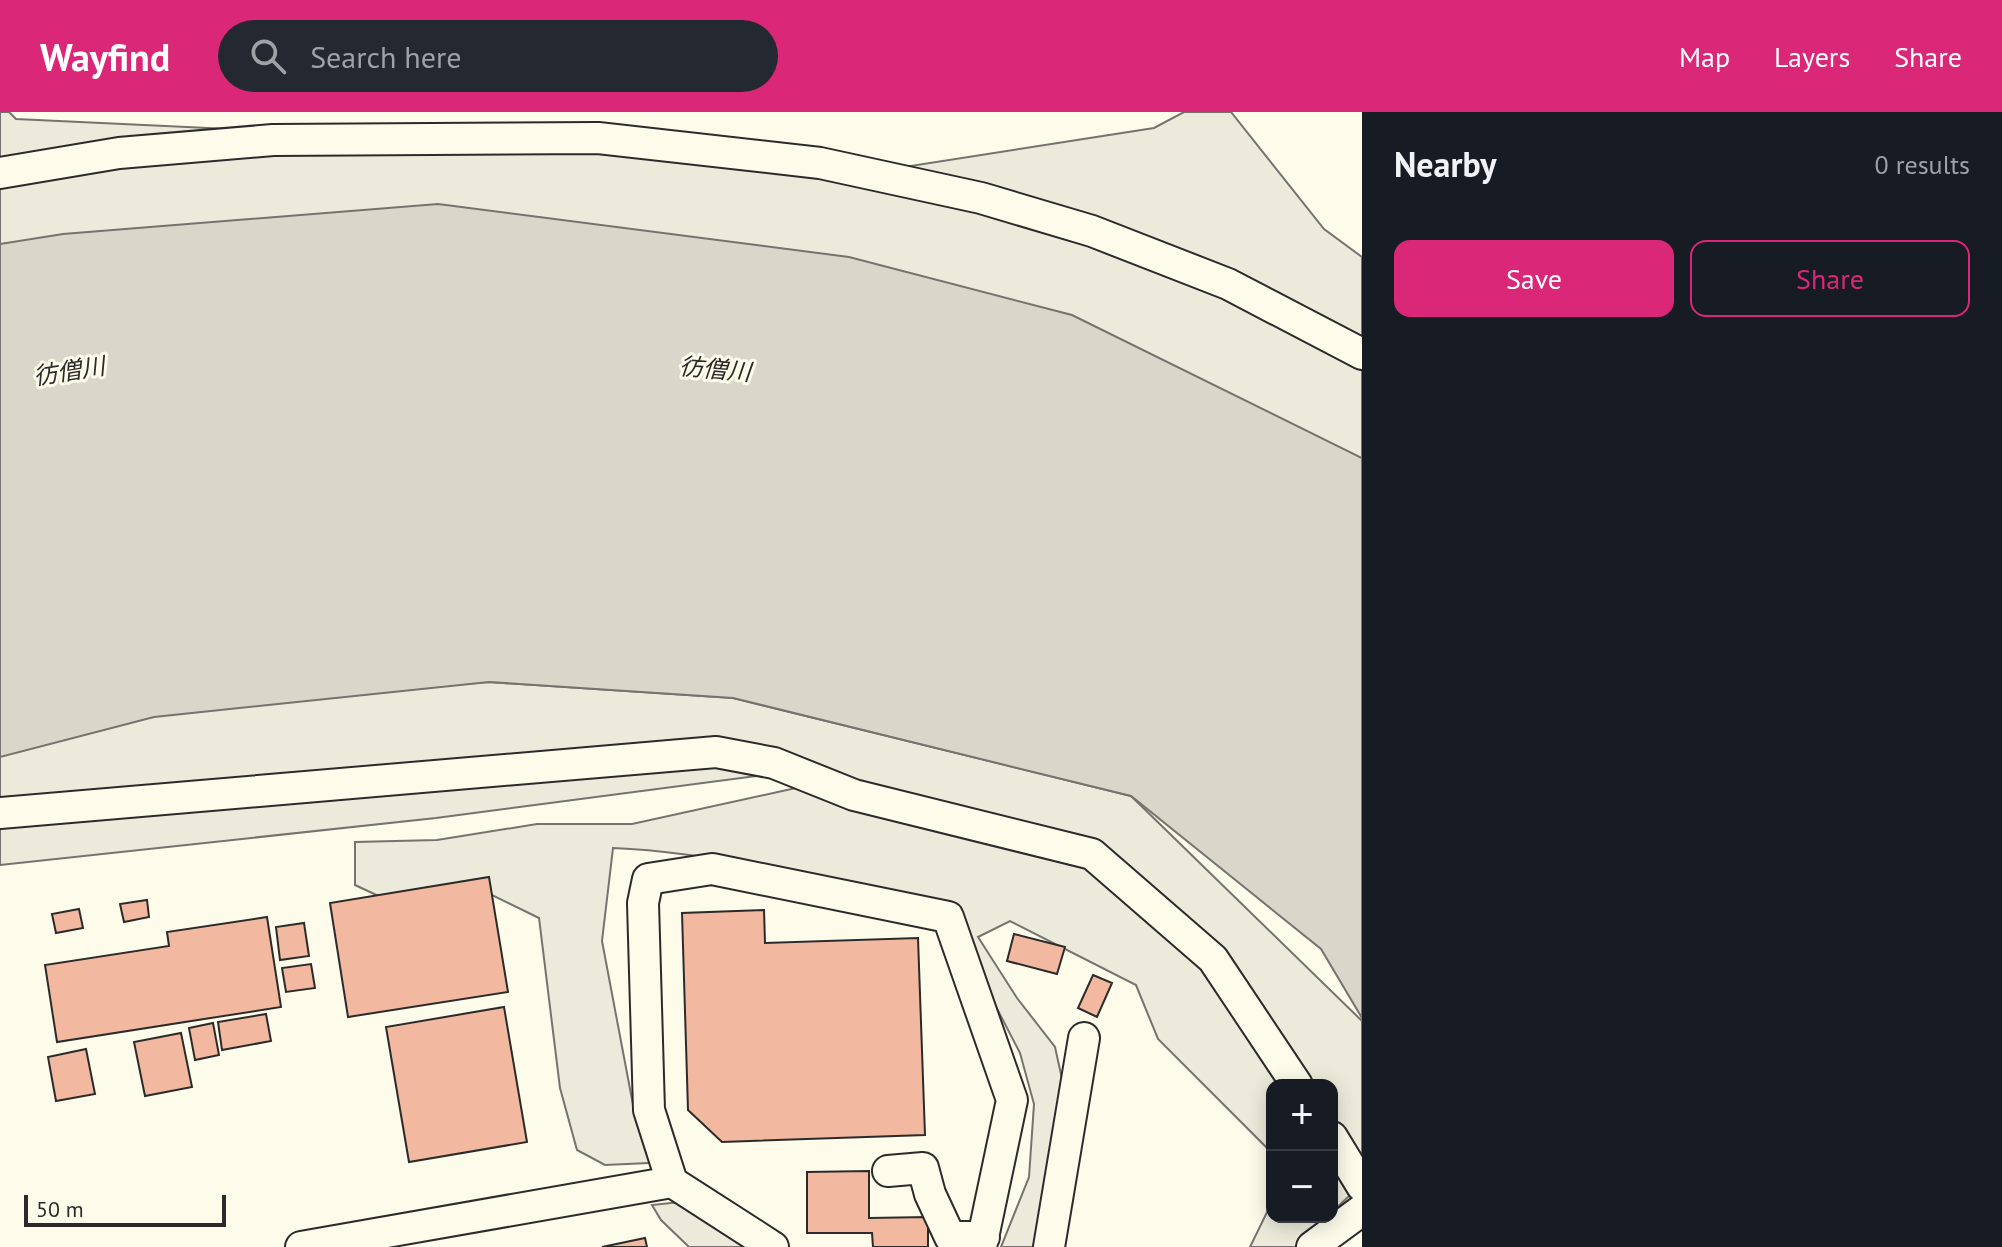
<!DOCTYPE html>
<meta charset="utf-8">
<style>
:root{--surface:#171b24;--page:#242831;--text:#f1f3f6;--muted:#9ea1a6;--line:#363941;--accent:#db2777}
body{margin:0;font-family:"PT Sans","Noto Sans JP",sans-serif;background:var(--page);color:var(--text)}
.controls{position:absolute;right:24px;bottom:24px;display:grid;overflow:hidden;border-radius:16px;box-shadow:0 4px 20px #0003}
.controls button{width:72px;height:72px;display:grid;place-items:center;padding:0;border:0;border-bottom:2px solid var(--line);background:var(--surface);color:var(--text);font:40px sans-serif}
.scale{position:absolute;left:24px;bottom:20px;width:202px;box-sizing:border-box;padding-left:8px;border:4px solid #2b2b2b;border-top:0;font-size:22px;line-height:28px;white-space:nowrap;color:#2b2b2b;-webkit-text-stroke:6px #fdfbea;paint-order:stroke}
.list{margin:0;padding:0;list-style:none}
h2{display:flex;justify-content:space-between;align-items:center;height:104px;margin:0;padding:0 32px;font-size:34px}
h2 small{font-size:26px;font-weight:400;color:var(--muted)}
.actions{display:flex;gap:16px;padding:24px 32px}
.actions a{flex:1;padding:18px 0;border:2px solid var(--accent);border-radius:16px;text-align:center;font-size:28px;color:var(--accent)}
.actions .main{background:var(--accent);color:#fff}
.icon{flex:none;width:44px;height:44px;fill:none;stroke:currentColor;stroke-width:2;stroke-linecap:round;stroke-linejoin:round}
.map{position:relative;flex:none;width:1362px;height:1135px;overflow:hidden}
header{display:flex;align-items:center;gap:48px;box-sizing:border-box;height:112px;padding:0 40px;background:var(--accent);color:#fff}
header strong{font-size:38px}
nav{display:flex;gap:44px;margin-inline-start:auto;font-size:28px}
.search{width:560px;height:72px;background:var(--page);display:flex;align-items:center;gap:20px;box-sizing:border-box;padding:0 28px;border-radius:44px;color:var(--muted);font-size:30px}
main{display:flex}
aside{flex:1;background:var(--surface)}
.map>svg:first-child{display:block}
.green{fill:#ecebdb;stroke:#74746e;stroke-width:2}
.water{fill:#d8d7c9;stroke:#74746e;stroke-width:2}
.building{fill:#f2b8a0;stroke:#2b2b2b;stroke-width:2}
.lines{fill:none;stroke-linecap:round;stroke-linejoin:round}
.minor-casing{stroke:#2b2b2b;stroke-width:34}
.minor{stroke:#fdfbea;stroke-width:30}
.labels{text-anchor:middle;dominant-baseline:central;stroke-width:6;stroke-linejoin:round;paint-order:stroke}
.water-label{font-size:24px;font-style:italic;fill:#2b2b2b;stroke:#fdfbea}
</style>
<header>
<strong>Wayfind</strong>
<div class="search"><svg class="icon" aria-label="search" viewBox="0 0 24 24"><circle cx="10" cy="10" r="6"/><path d="M15 15l6 6"/></svg>Search here</div>
<nav><a>Map</a><a>Layers</a><a>Share</a></nav>
</header>
<main>
<div class="map">
<svg width="1362" height="1135" viewBox="0 0 1362 1135">
<rect width="100%" height="100%" fill="#fdfbea"/>
<path class="green" d="M0 0H9L16 7 713 40 866 61 1154 16 1184 0H1231L1324 117 1362 145V354L0 133Z
M489 570 733 586 1131 684 1362 909V1072L1332 1100V973H1272V1041L1158 927 1136 873 1010 809 978 825 1017 886 1055 935 1071 1008 1036 1135H1001L1029 1065 1034 992 1020 941 978 860 966 811C849 777 735 741 613 736L602 829 634 998 670 1050 605 1053 577 1038 560 976 539 806 488 781 404 796 355 773V730L437 728 537 712H632L823 670 1092 742 795 659 436 706 0 753V633L157 595Z
M680 1090 749 1135H689L661 1108 652 1093Z
M1272 1090V1105H1327L1299 1135H1250Z"/>
<path class="water" d="M438 92 849 145 1072 203 1362 346V906L1321 837 1131 684 733 586 489 570 154 605 0 645V132L63 122Z"/>
<path class="building" d="M489 765 508 880 348 905 330 791Z
M147 788 149 805 124 810 120 792Z
M79 797 83 816 56 821 52 802Z
M764 798 765 831 918 826 925 1023 722 1030 688 998 682 801Z
M267 805 281 895 57 930 45 853 169 834 167 820Z
M304 811 309 844 280 848 276 815Z
M1014 822 1065 835 1057 862 1007 849Z
M311 852 315 876 286 880 282 856Z
M1093 863 1112 871 1097 905 1078 896Z
M504 895 527 1030 409 1050 386 915Z
M266 902 271 929 222 938 218 910Z
M213 911 219 943 195 948 189 916Z
M181 921 192 975 145 984 134 930Z
M86 937 95 982 56 989 48 945Z
M869 1059V1106L928 1105V1135H873L872 1121H807V1060Z
M645 1126 647 1135H602Z"/>
<g class="lines">
<g class="minor-casing">
<path id="minor" d="M0 61 119 41 273 28 598 26 820 51 981 86 1092 119 1228 172 1362 242
M0 701 716 640 774 651 854 683 1092 742 1213 847 1297 973
M1332 1025 1362 1074
M888 1059 923 1056 930 1082 950 1125H984
M301 1135 672 1070
M773 1135 672 1070 649 998 643 791 648 767 712 757 948 805 1012 988 981 1135
M1049 1135 1084 926
M1312 1135 1362 1098"/>
</g>
<use href="#minor" class="minor"/>
</g>
<g class="labels">
<g class="water-label">
<text transform="translate(715 257) rotate(5)">彷僧川</text>
<text transform="translate(69 259) rotate(-9)">彷僧川</text>
</g>
</g>
</svg>
<div class="controls">
<button>+</button>
<button>−</button>
</div>
<div class="scale">50 m</div>
</div>
<aside>
<h2>Nearby<small>0 results</small></h2>
<ul class="list">
</ul>
<div class="actions"><a class="main">Save</a><a>Share</a></div>
</aside>
</main>
